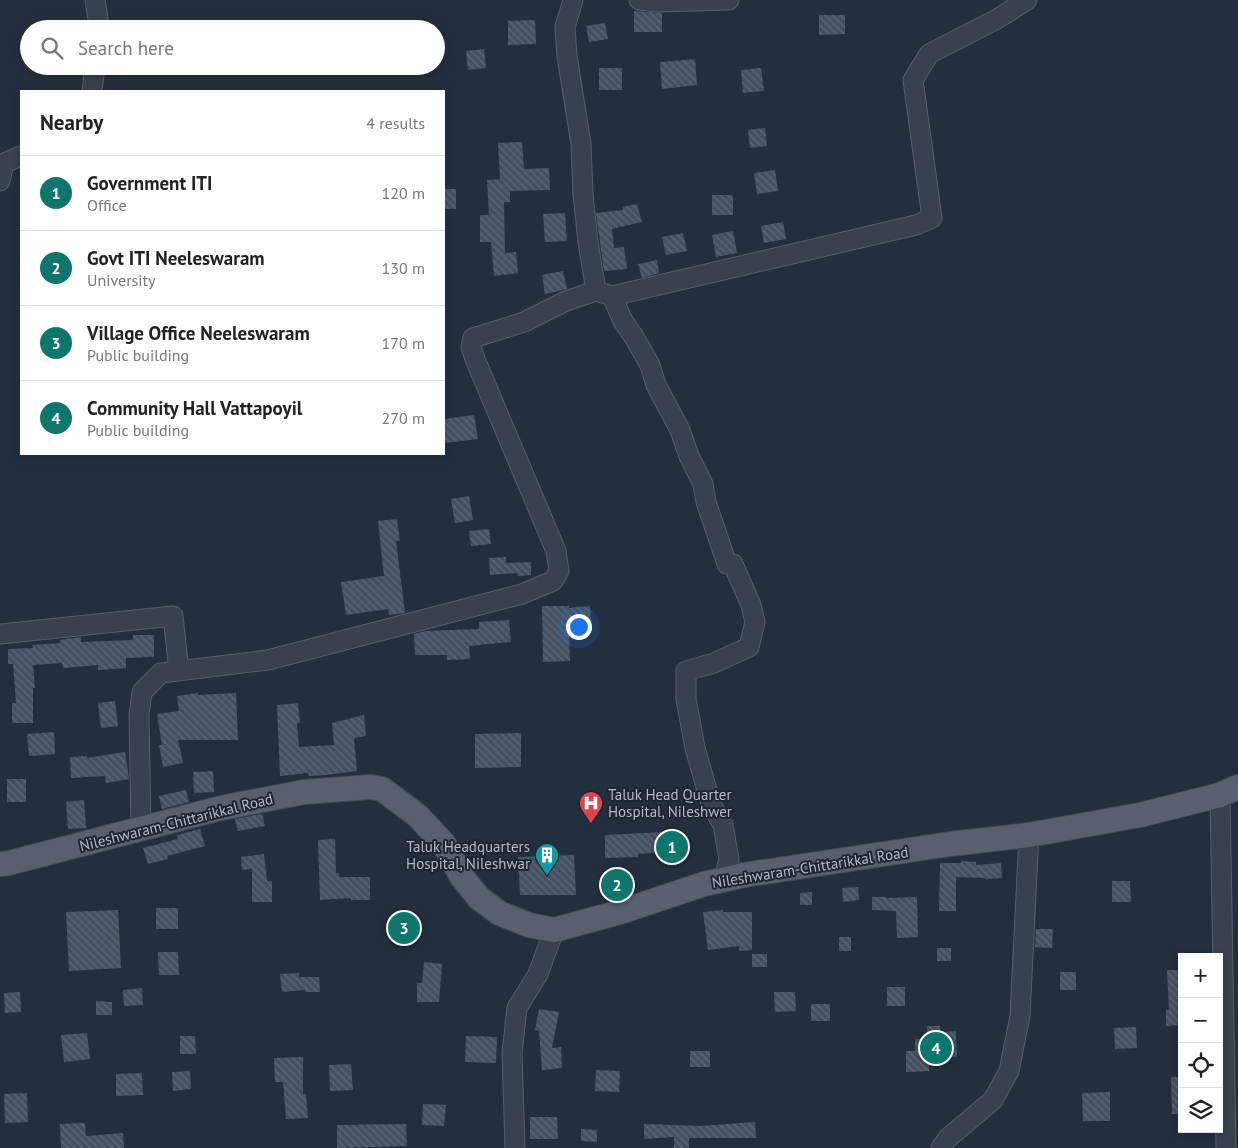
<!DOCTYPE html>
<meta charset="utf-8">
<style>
:root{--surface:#fff;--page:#f6f6f6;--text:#222;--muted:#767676;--line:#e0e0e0;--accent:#0f766e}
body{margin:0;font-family:"PT Sans",sans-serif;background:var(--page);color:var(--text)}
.controls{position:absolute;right:15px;bottom:15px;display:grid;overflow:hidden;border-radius:0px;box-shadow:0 2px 8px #0003}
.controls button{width:45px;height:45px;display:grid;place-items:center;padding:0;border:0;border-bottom:1px solid var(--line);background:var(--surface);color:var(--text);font:25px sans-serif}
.you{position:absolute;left:578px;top:626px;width:18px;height:18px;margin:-12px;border:4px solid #fff;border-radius:50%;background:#1a73e8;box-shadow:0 0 0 8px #1a73e833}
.badge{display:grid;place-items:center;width:32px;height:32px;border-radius:50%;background:var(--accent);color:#fff;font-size:16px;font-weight:700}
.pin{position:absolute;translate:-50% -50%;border:2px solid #fff;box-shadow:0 1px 5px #0006}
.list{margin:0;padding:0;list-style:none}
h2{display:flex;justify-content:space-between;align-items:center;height:65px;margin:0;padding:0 20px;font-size:21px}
h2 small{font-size:16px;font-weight:400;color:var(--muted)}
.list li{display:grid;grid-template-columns:32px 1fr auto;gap:15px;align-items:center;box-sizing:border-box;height:75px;padding:0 20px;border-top:1px solid var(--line)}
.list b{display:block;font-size:19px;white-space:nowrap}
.list p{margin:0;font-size:16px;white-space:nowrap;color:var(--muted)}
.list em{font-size:16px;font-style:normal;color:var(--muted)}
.icon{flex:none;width:28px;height:28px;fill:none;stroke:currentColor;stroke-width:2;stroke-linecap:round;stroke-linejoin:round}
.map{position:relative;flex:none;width:1238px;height:1148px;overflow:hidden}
.search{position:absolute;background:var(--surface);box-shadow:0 2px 8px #0003;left:20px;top:20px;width:425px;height:55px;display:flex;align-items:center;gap:12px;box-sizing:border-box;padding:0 18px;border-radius:28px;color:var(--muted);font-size:19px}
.panel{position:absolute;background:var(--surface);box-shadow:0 2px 8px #0003;left:20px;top:90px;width:425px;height:365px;border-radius:0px}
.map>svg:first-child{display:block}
.building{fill:url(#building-back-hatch)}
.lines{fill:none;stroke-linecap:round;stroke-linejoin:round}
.minor-casing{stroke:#565f6c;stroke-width:21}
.major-casing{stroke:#414a57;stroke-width:26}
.minor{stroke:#38414e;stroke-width:19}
.major{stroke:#56606e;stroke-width:24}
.labels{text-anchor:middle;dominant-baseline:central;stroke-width:4;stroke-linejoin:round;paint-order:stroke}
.poi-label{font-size:15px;fill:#b4bcc9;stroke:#1d2633;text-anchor:start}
.street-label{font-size:15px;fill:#b4bcc9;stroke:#1d2633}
</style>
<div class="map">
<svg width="1238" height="1148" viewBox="0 0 1238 1148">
<defs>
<pattern id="building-back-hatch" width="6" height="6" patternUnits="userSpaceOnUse" patternTransform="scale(1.25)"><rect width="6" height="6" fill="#455162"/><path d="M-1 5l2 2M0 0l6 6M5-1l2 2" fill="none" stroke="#5d6877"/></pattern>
</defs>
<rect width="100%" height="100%" fill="#242f3e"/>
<path class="building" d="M634 11 662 13V32H634Z
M819 15H845V34L819 35Z
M535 20 536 44 508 45V21Z
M605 23 608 39 589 42 586 26Z
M484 49 486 68 468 70 466 51Z
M695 59 697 85 662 89 660 62Z
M599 68H622V90H599Z
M761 68 764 91 743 93 741 70Z
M765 128 767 146 750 148 748 130Z
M522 142 524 169 549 168 550 190 510 191V202H504L505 253 516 252 518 273 494 276 491 242H480V215H489L487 180 500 179 498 143Z
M775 170 778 191 757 194 754 173Z
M444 189H456V209H444Z
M712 195H733V215H712Z
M637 204 642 222 612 229 614 248 624 247 627 269 604 271 596 213 623 210V207Z
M565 213 567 241 545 242 543 214Z
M783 222 786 239 764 243 761 226Z
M733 231 737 253 716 257 712 235Z
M683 233 687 251 666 255 662 237Z
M657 260 659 273 642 278 638 264Z
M563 271 567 289 545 294 542 275Z
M474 415 478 439 444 443V419Z
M469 496 473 520 455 523 451 499Z
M397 519 400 541H396L405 613 389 615 388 609 346 615 341 582 384 576 378 521Z
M489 529 491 544 471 546 469 531Z
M506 557V563L531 562V575L518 576 517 573 490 575 489 558Z
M542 606H569V608L590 606 592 631 569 632 570 661 543 662Z
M509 620 511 642 469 646 470 659 447 660V655H415L414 634 425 631 479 629V622Z
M133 635H154V657L126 658V668L98 670V665L63 668 62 663 33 665 35 688H33V723H12V703H16L13 664H8V649L33 648 32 645 60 643V640L81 637V642L133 640Z
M198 693V695L236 693 238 740H178L183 763 163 767 159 745H162L157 714 179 711 177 696Z
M115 701 118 726 101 728 98 703Z
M298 703 300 723H297L299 747 334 745 332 723 364 715 366 736 354 738 357 771 326 775 309 776 308 773 280 776 277 705Z
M54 732 55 754 29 756 27 734Z
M521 733V767L475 768V734Z
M125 752 129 779 106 783 105 776 71 778 70 757 87 756V758Z
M213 771 214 792 194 793 193 772Z
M7 779H26V802H7Z
M186 790 189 802 162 809 159 796Z
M84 800 86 828 68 829 66 802Z
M262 814 265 826 238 831 235 819Z
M200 829 205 846 167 856 168 859 148 864 143 848 178 839 177 835Z
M664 832 665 852 638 854V857L605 858V835Z
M335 839 336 873H339V877H370V900H351V898L320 900 318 840Z
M264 854 267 881H272V902H252V869L242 870 241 857Z
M574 855 576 895H520L518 857Z
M961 861 976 862V865L1001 863 1002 878 985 879V878L956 877V911H939L940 863H961Z
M1112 881H1130L1131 902H1112Z
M858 887 859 900 843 902 842 888Z
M812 892V905H800V893Z
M872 897H886V898L917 897 918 937 897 938 896 911 872 910Z
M156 908H178V929H156Z
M118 910 121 968 69 971 66 912Z
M723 910V912H752V950L739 951V946L708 950 703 912Z
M1036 929H1053L1052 948 1035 947Z
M839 937H851V951H839Z
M937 948H951V961H937Z
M158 952H178L179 975H159Z
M752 954H767V967H752Z
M424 962 442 964 439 1002H417V983H422Z
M1167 970H1182V1025L1166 1026V1010H1169Z
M1060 972H1076V990H1060Z
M299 973V977H319L320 992H305V990L282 992 280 974Z
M887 987H905V1006H887Z
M142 988 143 1005 124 1006 123 990Z
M20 992 21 1012 5 1013 4 993Z
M774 992H795L796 1011 775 1012Z
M96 1001 112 1002V1015H96Z
M811 1004H830V1021H811Z
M539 1009 559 1012 552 1048 561 1047 562 1068 542 1070 539 1031 535 1030Z
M927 1026H940V1032L956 1031 957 1057H929V1071L906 1072V1051H915V1039H927Z
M1136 1027 1137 1048 1115 1049 1114 1028Z
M87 1033 90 1059 64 1062 61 1035Z
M180 1036H195L196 1054H180Z
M466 1036 497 1037 496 1063 465 1062Z
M690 1051H710V1067H690Z
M303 1057V1094H306L308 1118 286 1119 283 1082H275L274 1058Z
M351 1064 353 1090 330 1091 329 1065Z
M596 1070 620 1071 619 1092 595 1091Z
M190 1071 191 1089 173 1091 172 1072Z
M142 1073 143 1095 116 1096V1074Z
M1171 1077H1182V1114H1172Z
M1110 1092V1121H1083L1082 1093Z
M27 1093 28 1122 5 1123 4 1094Z
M423 1104 446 1105 444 1126 422 1125Z
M530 1117H557L558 1139H530Z
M755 1122 756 1138H689V1148H674V1137L644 1139V1124L700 1126Z
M85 1123 86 1136 123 1133 124 1148H61L60 1124Z
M406 1124 407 1146 337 1148V1125Z
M581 1129 597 1130V1142L581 1141Z"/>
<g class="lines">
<g class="minor-casing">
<path id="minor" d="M95 0 98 19 97 29
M573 0 565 27 567 56 581 144 583 194 588 242 596 291
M639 0 658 2 729 0
M92 91 95 66
M0 181 4 163 21 156
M612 296 623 321 634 337 650 365 656 385 680 430 689 456 703 484 706 502 727 564H733L751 605 755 622 749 647 714 663 686 671V699L695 748 711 804 723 825 729 859 724 879
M0 634 173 616 179 671
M1220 795 1226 1148
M141 829 139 715 142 692 161 673 268 660 522 594 553 581 559 571 556 551 475 359 471 347 473 338 524 322 566 301 596 291 612 296 916 225 932 218 913 80 929 54 997 19 1027 0
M515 1148 512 1053 517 1008 538 974 554 930
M941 1148 948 1138 993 1100 1009 1071 1020 1016 1029 835"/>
</g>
<g class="major-casing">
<path id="major" d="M0 864 9 863 221 808 304 792 370 787 382 789 418 816 444 844 462 877 479 898 499 913 529 925 554 930 620 912 704 884 744 875 950 844 1029 835 1140 815 1220 795 1238 787"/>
</g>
<use href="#minor" class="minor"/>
<use href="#major" class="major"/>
</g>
<defs>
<g id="hospital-pin" transform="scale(1.25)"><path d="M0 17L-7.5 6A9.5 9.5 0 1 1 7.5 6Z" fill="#e0444e" stroke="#1d2633"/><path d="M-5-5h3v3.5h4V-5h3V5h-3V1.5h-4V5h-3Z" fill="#fff"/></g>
<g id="building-pin" transform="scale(1.25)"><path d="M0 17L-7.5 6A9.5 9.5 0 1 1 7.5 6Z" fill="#0f9aa8" stroke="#1d2633"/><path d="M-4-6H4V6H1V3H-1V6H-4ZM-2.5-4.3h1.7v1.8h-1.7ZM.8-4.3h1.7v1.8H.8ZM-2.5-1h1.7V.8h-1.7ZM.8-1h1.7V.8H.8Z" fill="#fff"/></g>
</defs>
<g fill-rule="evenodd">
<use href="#hospital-pin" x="591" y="803"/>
<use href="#building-pin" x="547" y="855"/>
</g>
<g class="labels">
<g class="poi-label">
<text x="608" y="794">Taluk Head Quarter<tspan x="608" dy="17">Hospital, Nileshwer</tspan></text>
<text x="530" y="846" text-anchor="end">Taluk Headquarters<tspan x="530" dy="17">Hospital, Nileshwar</tspan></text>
</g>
<g class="street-label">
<text transform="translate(176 822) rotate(-14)">Nileshwaram-Chittarikkal Road</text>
<text transform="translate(810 867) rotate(-9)">Nileshwaram-Chittarikkal Road</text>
</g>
</g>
</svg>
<div class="controls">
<button>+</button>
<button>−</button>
<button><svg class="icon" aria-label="locate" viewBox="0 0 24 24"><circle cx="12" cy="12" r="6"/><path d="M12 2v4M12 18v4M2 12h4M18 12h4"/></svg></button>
<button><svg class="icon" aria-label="layers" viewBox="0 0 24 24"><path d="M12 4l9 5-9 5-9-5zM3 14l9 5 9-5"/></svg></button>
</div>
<div class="you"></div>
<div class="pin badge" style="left:672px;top:847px">1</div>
<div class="pin badge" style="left:617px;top:885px">2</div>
<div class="pin badge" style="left:404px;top:928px">3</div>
<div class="pin badge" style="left:936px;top:1048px">4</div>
<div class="search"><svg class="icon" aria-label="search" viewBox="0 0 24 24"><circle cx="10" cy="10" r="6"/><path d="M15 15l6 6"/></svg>Search here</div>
<section class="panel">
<h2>Nearby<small>4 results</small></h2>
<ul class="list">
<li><span class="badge">1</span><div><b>Government ITI</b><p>Office</p></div><em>120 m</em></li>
<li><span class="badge">2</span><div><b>Govt ITI Neeleswaram</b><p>University</p></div><em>130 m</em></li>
<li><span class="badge">3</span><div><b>Village Office Neeleswaram</b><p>Public building</p></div><em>170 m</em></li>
<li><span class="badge">4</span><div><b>Community Hall Vattapoyil</b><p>Public building</p></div><em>270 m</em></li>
</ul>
</section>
</div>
